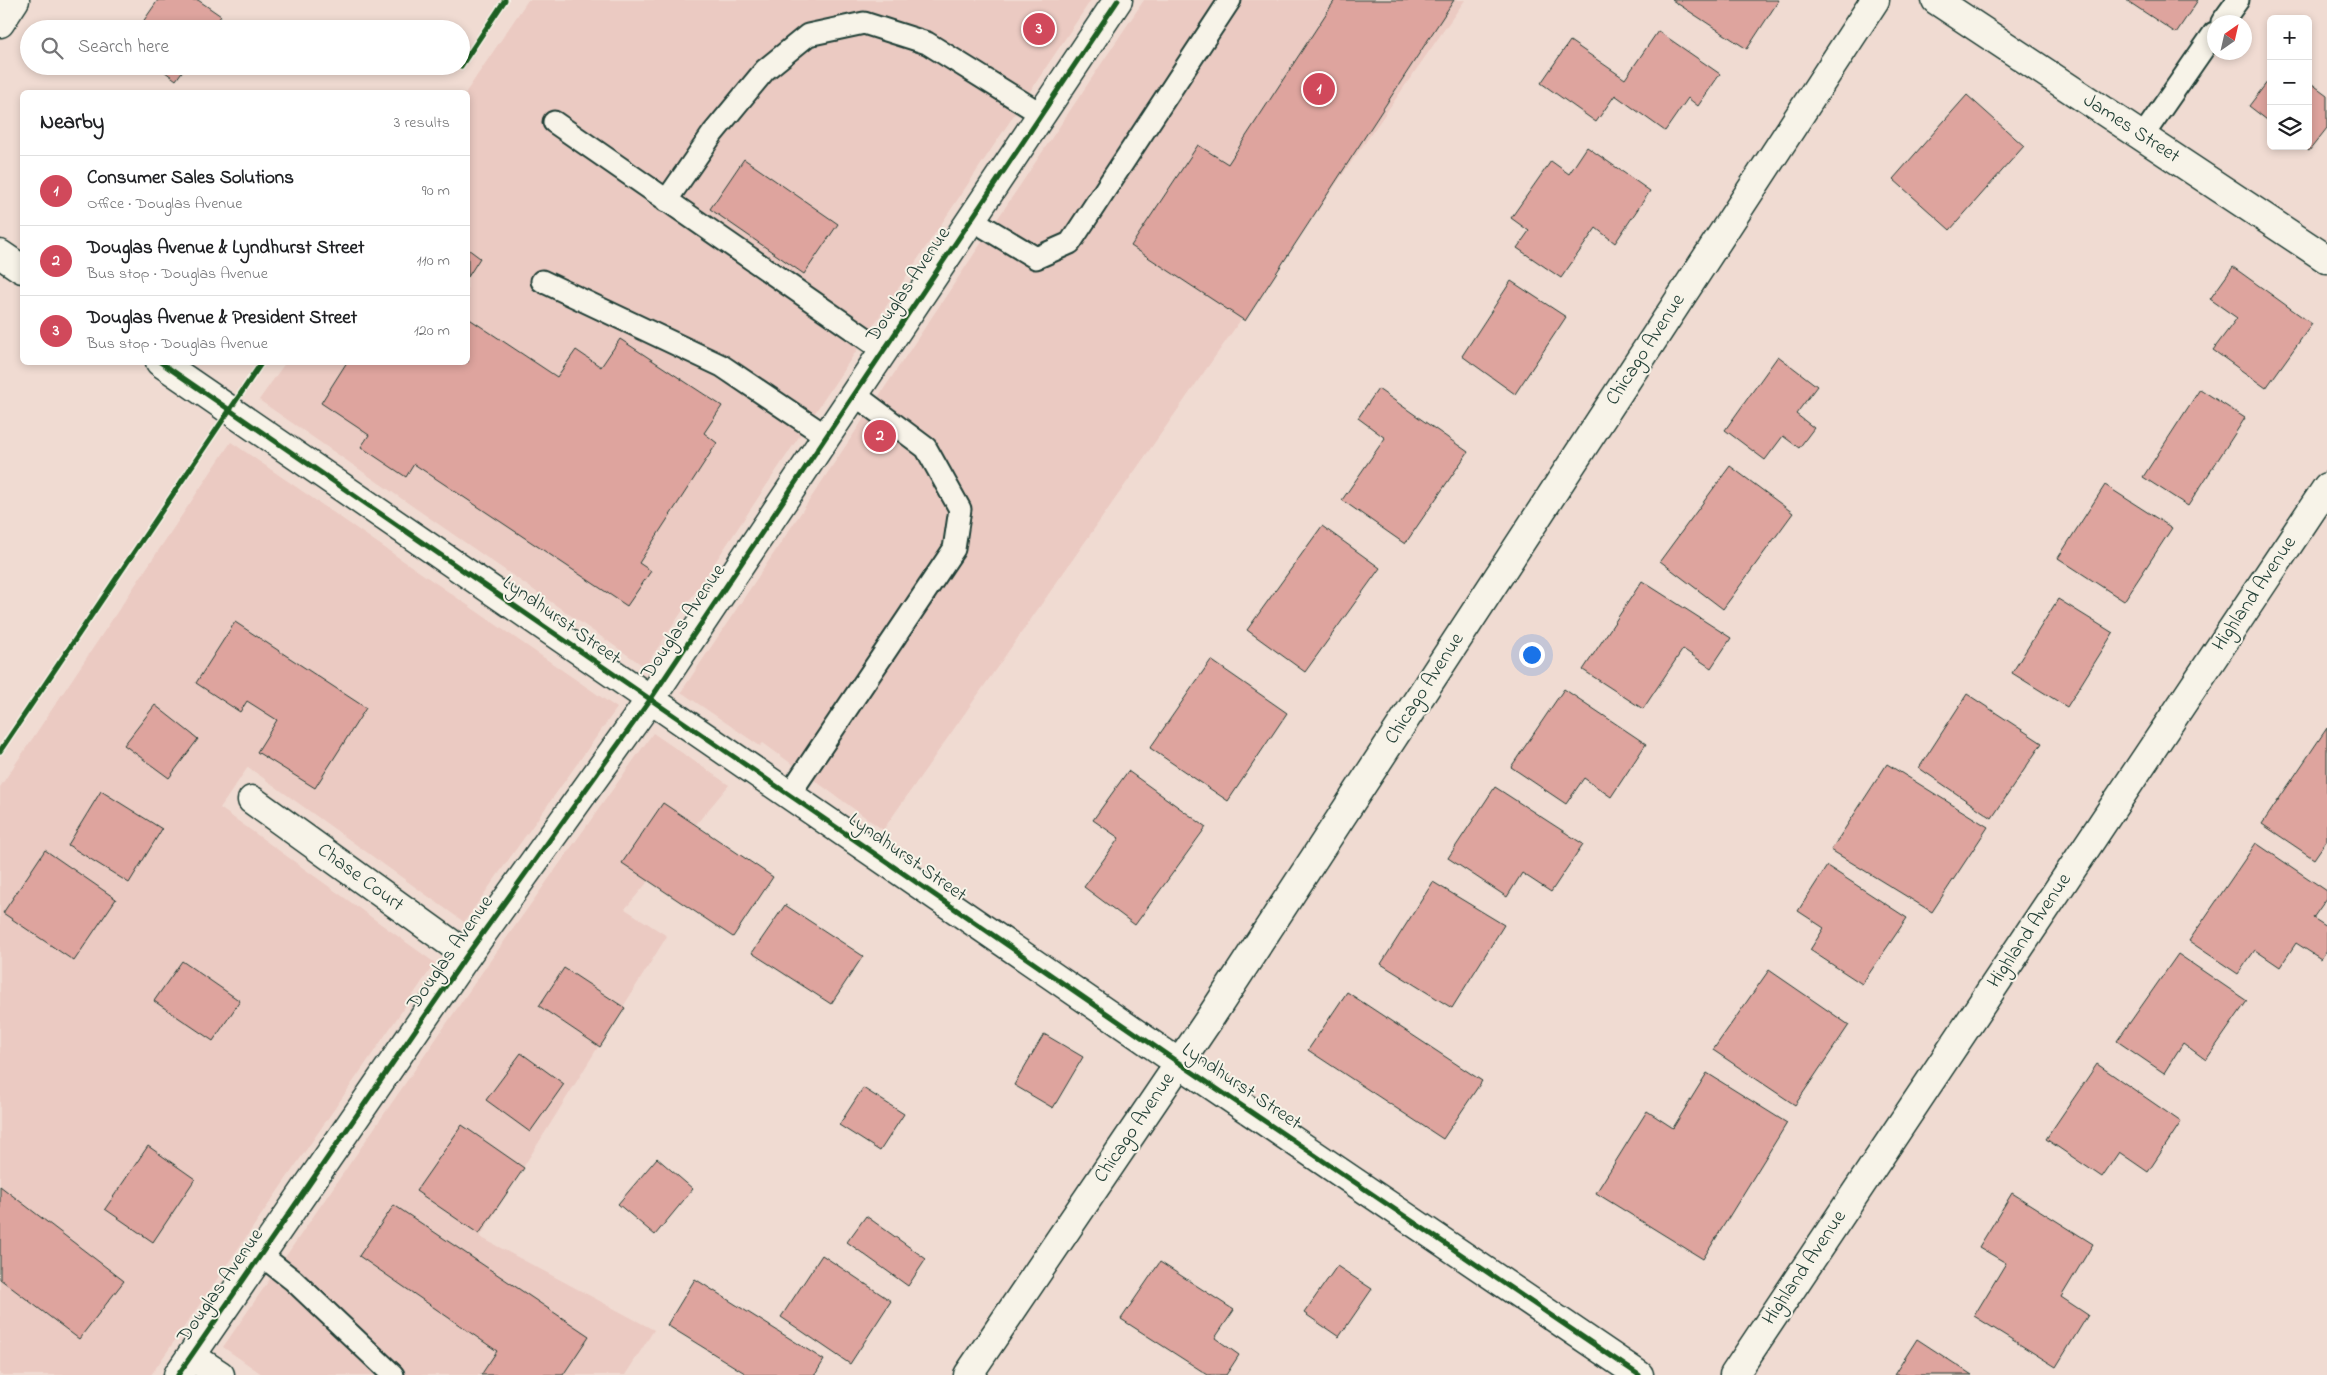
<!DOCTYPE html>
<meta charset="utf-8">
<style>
:root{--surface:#fff;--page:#f6f6f6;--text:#202124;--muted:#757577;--line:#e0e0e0;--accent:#d1495b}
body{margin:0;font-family:"Indie Flower",sans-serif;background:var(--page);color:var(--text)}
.controls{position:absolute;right:15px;top:15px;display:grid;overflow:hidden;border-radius:8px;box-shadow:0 2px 8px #0003}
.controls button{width:45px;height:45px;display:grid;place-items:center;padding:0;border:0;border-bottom:1px solid var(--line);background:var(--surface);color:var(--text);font:25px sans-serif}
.compass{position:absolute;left:2207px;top:15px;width:45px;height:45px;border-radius:50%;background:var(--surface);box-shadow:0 2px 8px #0003;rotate:34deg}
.you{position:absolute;left:1531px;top:654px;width:18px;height:18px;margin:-12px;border:4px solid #fff;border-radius:50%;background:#1a73e8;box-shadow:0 0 0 8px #1a73e833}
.badge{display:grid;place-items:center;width:32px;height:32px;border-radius:50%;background:var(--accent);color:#fff;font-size:16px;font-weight:700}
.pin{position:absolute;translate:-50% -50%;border:2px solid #fff;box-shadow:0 1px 5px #0006}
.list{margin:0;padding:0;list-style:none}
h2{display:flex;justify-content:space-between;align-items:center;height:65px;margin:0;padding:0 20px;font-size:21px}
h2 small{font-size:16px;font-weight:400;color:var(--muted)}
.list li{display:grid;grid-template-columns:32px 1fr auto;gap:15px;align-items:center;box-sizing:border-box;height:70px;padding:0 20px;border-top:1px solid var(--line)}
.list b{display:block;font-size:19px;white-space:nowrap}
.list p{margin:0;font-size:16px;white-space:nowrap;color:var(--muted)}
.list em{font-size:16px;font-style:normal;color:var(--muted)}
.icon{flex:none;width:28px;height:28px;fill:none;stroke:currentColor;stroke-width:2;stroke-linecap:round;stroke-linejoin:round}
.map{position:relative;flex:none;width:2327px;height:1375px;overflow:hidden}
.search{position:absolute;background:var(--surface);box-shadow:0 2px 8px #0003;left:20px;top:20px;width:450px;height:55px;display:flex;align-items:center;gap:12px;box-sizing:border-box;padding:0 18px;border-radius:28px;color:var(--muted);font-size:19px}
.panel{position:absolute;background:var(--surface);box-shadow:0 2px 8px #0003;left:20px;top:90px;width:450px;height:275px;border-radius:8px}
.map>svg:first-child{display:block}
.built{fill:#ebcac2}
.building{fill:#dea49e;stroke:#1f3d34}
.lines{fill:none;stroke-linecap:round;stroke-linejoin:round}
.service-casing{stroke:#1f3d34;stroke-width:25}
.minor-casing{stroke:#1f3d34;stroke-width:31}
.tertiary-casing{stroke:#1f3d34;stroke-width:31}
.service{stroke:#f7f3e8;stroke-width:21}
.minor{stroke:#f7f3e8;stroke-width:28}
.tertiary{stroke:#f7f3e8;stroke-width:28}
.cycleway-casing{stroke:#f7f3e8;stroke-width:8}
.cycleway{stroke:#1b5e20;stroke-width:5}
.labels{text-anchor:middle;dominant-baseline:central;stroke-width:4;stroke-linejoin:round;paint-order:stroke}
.street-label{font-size:20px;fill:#1f3d34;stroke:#f7f3e8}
</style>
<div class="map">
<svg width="2327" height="1375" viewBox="0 0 2327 1375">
<rect width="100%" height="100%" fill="#f0dbd2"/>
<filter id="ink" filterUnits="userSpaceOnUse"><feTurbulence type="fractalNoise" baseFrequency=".02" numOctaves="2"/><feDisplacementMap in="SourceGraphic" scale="10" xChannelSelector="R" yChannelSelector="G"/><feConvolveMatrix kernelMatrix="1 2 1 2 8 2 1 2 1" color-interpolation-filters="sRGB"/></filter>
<g filter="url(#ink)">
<path class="built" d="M528 0H1091L645 667 259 400 285 363 468 362 466 92Z
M1144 0H1465L883 830 763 743 760 746 681 692Z
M231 442 617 708 464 922 248 767 220 808 435 963 151 1375H0V787Z
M653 733 729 785 625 909 667 936 480 1237 654 1330 625 1375H263L223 1347 485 968Z"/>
<path class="building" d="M158 0H198L221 16 212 29H138Z
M1335 0H1454L1245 321 1131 246 1198 145 1228 164Z
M1672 0H1779L1747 49Z
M2126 0H2198L2176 33Z
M1658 31 1720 74 1698 106 1688 98 1665 131 1615 95 1596 122 1541 83 1570 41 1625 79Z
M157 66H186L176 80Z
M2271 77V123L2249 106Z
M2308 81 2327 95V128L2309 151 2302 146H2308Z
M1967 95 2024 146 1950 230 1893 179Z
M1587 147 1650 191 1615 243 1596 228 1561 278 1517 248 1529 231 1511 218 1551 161 1569 174Z
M744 159 838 224 804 274 710 209Z
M468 249 480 258 468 277Z
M2233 267 2312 324 2266 388 2213 350 2237 318 2210 299Z
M1511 281 1566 317 1515 394 1462 356Z
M468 318 557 377 576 350 601 367 620 339 722 406 704 433 717 443 639 563 651 571 627 606 414 464 406 477 361 447 369 435 321 403 347 362H468Z
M1778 356 1817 386 1796 414 1814 428 1799 448 1783 436 1765 460 1725 430Z
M1378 389 1468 452 1405 544 1342 500 1385 438 1358 418Z
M2200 389 2245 418 2188 506 2143 477Z
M1730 466 1793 513 1723 609 1660 561Z
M2105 485 2172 528 2124 601 2058 558Z
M1322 526 1380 568 1305 672 1247 630Z
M1642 581 1731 638 1711 668 1683 649 1643 709 1583 670Z
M2058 599 2113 633 2067 707 2012 673Z
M235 622 366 708 315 788 257 752 277 720 247 701 240 712 196 683Z
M1211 660 1287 713 1228 801 1150 748Z
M1564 689 1646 744 1611 797 1584 778 1566 804 1511 767Z
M1967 694 2042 743 1992 818 1919 768Z
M155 705 198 739 169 778 124 745Z
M2327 728V840L2314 859 2262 824Z
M1887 764 1988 827 1932 912 1831 850Z
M1128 771 1206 827 1135 925 1084 887 1119 838 1093 820Z
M1495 787 1583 844 1551 892 1522 873 1507 897 1448 858Z
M101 791 162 829 129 883 68 845Z
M663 803 773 877 733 937 622 863Z
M2256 843 2327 891V898L2313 918 2327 927V950L2321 959 2296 943 2280 967 2255 950 2238 974 2189 941Z
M45 850 116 899 74 961 3 913Z
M1827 866 1907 918 1862 984 1810 950 1824 928 1798 911Z
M1433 882 1504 925 1452 1008 1381 964Z
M785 905 863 956 831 1004 752 953Z
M2178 954 2247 1001 2206 1060 2183 1043 2164 1073 2117 1041Z
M182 961 240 1001 213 1041 154 1001Z
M564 968 625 1008 600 1047 539 1006Z
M1769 970 1849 1025 1795 1105 1713 1050Z
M1347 992 1482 1081 1443 1139 1308 1050Z
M1044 1034 1083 1057 1053 1108 1014 1085Z
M521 1053 564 1084 530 1132 486 1100Z
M2097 1064 2181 1122 2148 1172 2119 1152 2102 1177 2046 1139Z
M1707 1073 1787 1123 1703 1259 1596 1193 1647 1111 1673 1128Z
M863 1088 904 1114 880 1151 839 1125Z
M462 1125 524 1168 479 1234 416 1191Z
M148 1146 195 1179 153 1242 105 1209Z
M657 1158 693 1189 655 1235 618 1204Z
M0 1186 124 1281 79 1339 0 1279Z
M2012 1193 2093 1244 2061 1297 2088 1315 2056 1367 1974 1316 2006 1263 1979 1247Z
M394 1205 589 1336 563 1375H481L497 1351 359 1256Z
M866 1216 926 1259 908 1286 847 1242Z
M822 1255 891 1301 850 1364 781 1317Z
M1160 1262 1234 1310 1215 1338 1239 1355 1226 1375H1208L1121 1319Z
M1337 1266 1372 1289 1339 1337 1304 1313Z
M695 1279 824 1360 815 1375H748L667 1325Z
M1917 1339 1972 1375H1894Z"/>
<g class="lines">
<g class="service-casing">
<path id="service" d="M2222 22 2238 0
M554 122 884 351
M2142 137 2214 33
M666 201 713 133 765 70 808 35 864 23 927 43 1041 114
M971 219 1036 258 1070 243 1230 0
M542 281 722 366 826 436
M789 795 954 549 960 509 926 448 854 394
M261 1255 293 1280 393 1375"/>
</g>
<g class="minor-casing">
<path id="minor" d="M1936 0 2327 259
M0 23 15 0
M0 254 22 269
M160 362 1179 1063 1639 1375
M252 800 467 955
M191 1356 220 1375
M968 1375 1208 1021 1875 0
M1734 1375 2327 487"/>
</g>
<g class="tertiary-casing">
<path id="tertiary" d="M178 1375 467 955 650 700 1118 0"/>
</g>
<use href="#service" class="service"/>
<use href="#minor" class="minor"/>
<use href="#tertiary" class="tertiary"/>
<g class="cycleway-casing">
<path id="cycleway" d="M461 66 505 0
M160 362 1179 1063 1639 1375
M0 751 262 362
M178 1375 467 955 650 700 1118 0"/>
</g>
<use href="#cycleway" class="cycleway"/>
</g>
</g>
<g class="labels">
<g class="street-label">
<text transform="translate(2131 129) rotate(33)">James Street</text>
<text transform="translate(909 285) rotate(-56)">Douglas Avenue</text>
<text transform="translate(1646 350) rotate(-57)">Chicago Avenue</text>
<text transform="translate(2255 594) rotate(-56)">Highland Avenue</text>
<text transform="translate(561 621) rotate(35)">Lyndhurst Street</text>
<text transform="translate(684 622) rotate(-56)">Douglas Avenue</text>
<text transform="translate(1425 689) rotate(-57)">Chicago Avenue</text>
<text transform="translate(907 858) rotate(35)">Lyndhurst Street</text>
<text transform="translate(360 878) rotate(36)">Chase Court</text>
<text transform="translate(2030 931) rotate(-56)">Highland Avenue</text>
<text transform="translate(451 953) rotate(-55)">Douglas Avenue</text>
<text transform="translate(1241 1087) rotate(34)">Lyndhurst Street</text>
<text transform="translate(1135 1128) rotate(-56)">Chicago Avenue</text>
<text transform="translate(1805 1268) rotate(-56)">Highland Avenue</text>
<text transform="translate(221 1286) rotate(-55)">Douglas Avenue</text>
</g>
</g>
</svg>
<div class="controls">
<button>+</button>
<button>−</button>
<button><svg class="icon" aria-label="layers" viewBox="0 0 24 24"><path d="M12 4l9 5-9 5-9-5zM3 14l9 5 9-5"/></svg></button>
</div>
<svg class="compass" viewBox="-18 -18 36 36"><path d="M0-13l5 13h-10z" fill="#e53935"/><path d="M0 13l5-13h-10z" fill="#757577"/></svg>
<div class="you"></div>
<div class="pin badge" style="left:1319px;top:89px">1</div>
<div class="pin badge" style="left:880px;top:436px">2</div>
<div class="pin badge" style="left:1039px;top:29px">3</div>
<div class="search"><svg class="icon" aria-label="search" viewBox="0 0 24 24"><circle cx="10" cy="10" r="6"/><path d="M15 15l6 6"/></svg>Search here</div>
<section class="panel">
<h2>Nearby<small>3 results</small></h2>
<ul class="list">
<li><span class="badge">1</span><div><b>Consumer Sales Solutions</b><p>Office · Douglas Avenue</p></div><em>90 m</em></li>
<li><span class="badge">2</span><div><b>Douglas Avenue &amp; Lyndhurst Street</b><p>Bus stop · Douglas Avenue</p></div><em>110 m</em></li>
<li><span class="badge">3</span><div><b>Douglas Avenue &amp; President Street</b><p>Bus stop · Douglas Avenue</p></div><em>120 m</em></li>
</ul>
</section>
</div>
